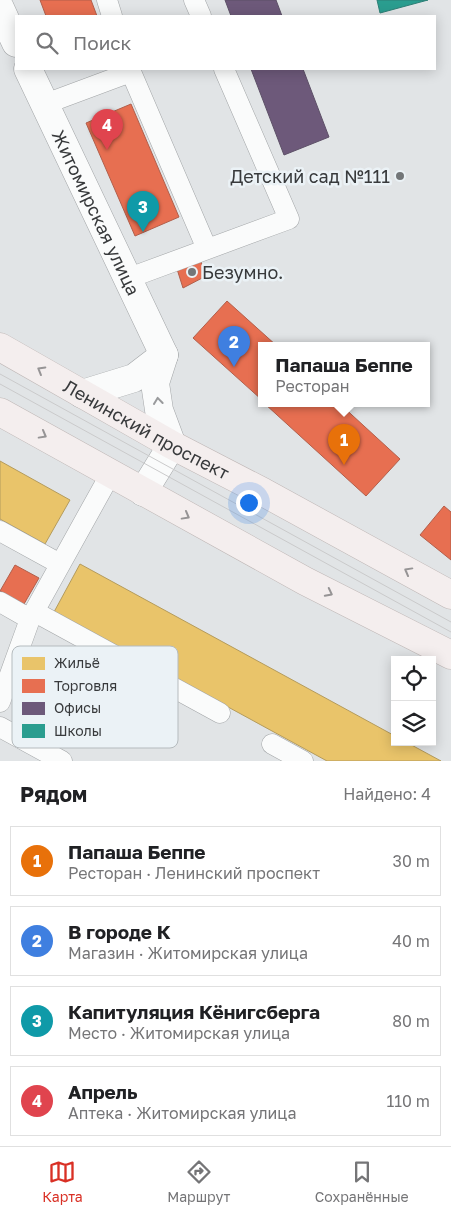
<!DOCTYPE html>
<html lang="ru">
<meta charset="utf-8">
<style>
:root{--surface:#fff;--page:#f2f2f2;--text:#202124;--muted:#757577;--line:#e0e0e0;--accent:#d93025}
body{margin:0;font-family:"Golos Text",sans-serif;background:var(--page);color:var(--text)}
.controls{position:absolute;right:15px;bottom:15px;display:grid;overflow:hidden;border-radius:0px;box-shadow:0 2px 12px #0003}
.controls button{width:45px;height:45px;display:grid;place-items:center;padding:0;border:0;border-bottom:1px solid var(--line);background:var(--surface);color:var(--text);font:25px sans-serif}
.you{position:absolute;left:248px;top:502px;width:18px;height:18px;margin:-12px;border:4px solid #fff;border-radius:50%;background:#1a73e8;box-shadow:0 0 0 8px #1a73e833}
.badge{display:grid;place-items:center;width:32px;height:32px;border-radius:50%;background:var(--accent);color:#fff;font-size:16px;font-weight:700}
.pin{position:absolute;translate:-50% -41px;filter:drop-shadow(0 1px 2px #0008)}
.pin::after{content:'';position:absolute;top:26px;width:18px;height:15px;background:inherit;clip-path:polygon(0 0,100% 0,50% 100%)}
.popup{position:absolute;left:258px;top:342px;width:172px;height:65px;box-sizing:border-box;display:grid;place-content:center;border-radius:0px;background:var(--surface);filter:drop-shadow(0 1px 4px #0005);font-size:16px;white-space:nowrap;color:var(--muted)}
.popup b{font-size:19px;color:var(--text)}
.popup::after{content:'';position:absolute;left:50%;top:100%;margin-left:-10px;border:10px solid transparent;border-top-color:var(--surface)}
.list{margin:0;padding:0;list-style:none}
h2{display:flex;justify-content:space-between;align-items:center;height:65px;margin:0;padding:0 20px;font-size:21px}
h2 small{font-size:16px;font-weight:400;color:var(--muted)}
.list li{display:grid;grid-template-columns:32px 1fr auto;gap:15px;align-items:center;box-sizing:border-box;height:70px;margin:0 10px 10px;padding:0 10px;border:1px solid var(--line);border-radius:0px}
.list b{display:block;font-size:19px;white-space:nowrap}
.list p{margin:0;font-size:16px;white-space:nowrap;color:var(--muted)}
.list em{font-size:16px;font-style:normal;color:var(--muted)}
.icon{flex:none;width:28px;height:28px;fill:none;stroke:currentColor;stroke-width:2;stroke-linecap:round;stroke-linejoin:round}
.map{position:relative;flex:none;width:451px;height:761px;overflow:hidden}
.search{position:absolute;background:var(--surface);box-shadow:0 2px 12px #0003;left:15px;right:15px;top:15px;height:55px;display:flex;align-items:center;gap:12px;box-sizing:border-box;padding:0 18px;border-radius:0px;color:var(--muted);font-size:19px}
.sheet{height:385px;background:var(--surface)}
nav{display:flex;justify-content:space-around;align-items:center;box-sizing:border-box;height:70px;border-top:1px solid var(--line);background:var(--surface);font-size:14px;color:var(--muted)}
nav a{display:grid;justify-items:center;gap:2px}
nav .on{color:var(--accent)}
.map>svg:first-child{display:block}
.homes{fill:#e9c46a;stroke:#b49b5c}
.shops{fill:#e76f51;stroke:#b25f4b}
.offices{fill:#6d597a;stroke:#5d5067}
.schools{fill:#2a9d8f;stroke:#2e7f76}
.lines{fill:none;stroke-linecap:round;stroke-linejoin:round}
.street-casing{stroke:#a2a5a7;stroke-width:21}
.secondary-casing{stroke:#a2a5a7;stroke-width:29}
.primary-casing{stroke:#bfb7b6;stroke-width:29}
.street{stroke:#fafbfb;stroke-width:20}
.secondary{stroke:#fafbfb;stroke-width:28}
.primary{stroke:#f4eeee;stroke-width:28}
.tram{stroke:#cacacb;stroke-width:1}
.oneway{stroke:#969495}
.oneway2{stroke:#999a9c}
.poi-dot{fill:#737678;stroke:#ebf2f6;stroke-width:2}
.labels{text-anchor:middle;dominant-baseline:central;stroke-width:5;stroke-linejoin:round;paint-order:stroke}
.poi-label{font-size:18px;fill:#383a3c;stroke:#ebf2f6;text-anchor:end}
.street-label{font-size:18px;fill:#383a3c;stroke:#ebf2f6}
.key{fill:#ebf2f6;stroke:#b5bbbe;stroke-width:1}
.key-label{font-size:14px;fill:#383a3c}
</style>
<div class="map">
<svg width="451" height="761" viewBox="0 0 451 761">
<rect width="100%" height="100%" fill="#e1e4e6"/>
<path class="homes" d="M0 461 70 500 45 544 0 519Z
M80 564 395 736V742H406L441 761H327L54 612Z"/>
<path class="shops" d="M40 0H91L97 16H46Z
M131 104 179 217 135 236 86 123Z
M200 259 206 276 183 288 177 269Z
M227 301 277 346H262V400L193 338Z
M265 404H340L400 459 366 496Z
M444 506 451 512V560L420 535Z
M15 565 39 578 24 604 0 591Z"/>
<path class="offices" d="M225 0H276L282 16H231Z
M251 69H303L329 137 284 155Z"/>
<path class="schools" d="M377 0H428L380 13Z"/>
<g class="lines">
<g class="street-casing">
<path id="street" d="M107 0 112 16
M194 0 201 16
M45 104 131 72 207 249
M129 278 289 219 224 69
M0 531 60 564
M0 602 30 619
M35 612 220 713
M0 702 30 619 111 473
M0 727 62 761
M272 744 303 761"/>
</g>
<g class="secondary-casing">
<g id="secondary">
<path d="M0 8 16 43"/>
<path id="s1" d="M28 69 164 355 155 383 159 410 172 445 143 492"/>
<path d="M82 394 134 378 164 355"/>
</g>
</g>
<g class="primary-casing">
<g id="primary">
<path id="s2" d="M0 347 172 445 263 492 451 595"/>
<path d="M0 412 305 581 451 655"/>
</g>
</g>
<use href="#street" class="street"/>
<use href="#secondary" class="secondary"/>
<use href="#primary" class="primary"/>
<path class="tram" d="M0 374 451 622
M0 384 451 632"/>
</g>
<defs><path id="oneway-chevron" d="M-2-3.5L2.5 0L-2 3.5" fill="none" stroke-width="1.6" stroke-linecap="round" stroke-linejoin="round" transform="scale(1.25)"/></defs>
<g class="oneway">
<use href="#oneway-chevron" transform="translate(41 370) rotate(-150)"/>
<use href="#oneway-chevron" transform="translate(43 435) rotate(29)"/>
<use href="#oneway-chevron" transform="translate(186 516) rotate(29)"/>
<use href="#oneway-chevron" transform="translate(408 571) rotate(-151)"/>
<use href="#oneway-chevron" transform="translate(329 593) rotate(27)"/>
</g>
<use class="oneway2" href="#oneway-chevron" transform="translate(158 401) rotate(-97)"/>
<g class="poi-dot">
<circle cx="400" cy="176" r="5"/>
<circle cx="192" cy="272" r="5"/>
</g>
<g class="labels">
<g class="poi-label">
<text x="390" y="176">Детский сад №111</text>
<text x="202" y="272" text-anchor="start">Безумно.</text>
</g>
<g class="street-label">
<text stroke="none"><textPath href="#s1" startOffset="159">Житомирская улица</textPath></text>
<text stroke="none"><textPath href="#s2" startOffset="168">Ленинский проспект</textPath></text>
</g>
</g>
<rect x="12" y="646" width="166" height="102" rx="8" class="key"/>
<rect x="22" y="657" width="23" height="13" fill="#e9c46a"/>
<rect x="22" y="679" width="23" height="14" fill="#e76f51"/>
<rect x="22" y="702" width="23" height="13" fill="#6d597a"/>
<rect x="22" y="724" width="23" height="14" fill="#2a9d8f"/>
<g class="key-label">
<text x="54" y="668">Жильё</text>
<text x="54" y="691">Торговля</text>
<text x="54" y="713">Офисы</text>
<text x="54" y="736">Школы</text>
</g>
</svg>
<div class="controls">
<button><svg class="icon" aria-label="locate" viewBox="0 0 24 24"><circle cx="12" cy="12" r="6"/><path d="M12 2v4M12 18v4M2 12h4M18 12h4"/></svg></button>
<button><svg class="icon" aria-label="layers" viewBox="0 0 24 24"><path d="M12 4l9 5-9 5-9-5zM3 14l9 5 9-5"/></svg></button>
</div>
<div class="you"></div>
<div class="pin badge" style="left:344px;top:465px;background:#e8710a">1</div>
<div class="popup"><b>Папаша Беппе</b>Ресторан</div>
<div class="pin badge" style="left:234px;top:367px;background:#3f7fe0">2</div>
<div class="pin badge" style="left:143px;top:232px;background:#0f9aa8">3</div>
<div class="pin badge" style="left:107px;top:150px;background:#e0444e">4</div>
<div class="search"><svg class="icon" aria-label="search" viewBox="0 0 24 24"><circle cx="10" cy="10" r="6"/><path d="M15 15l6 6"/></svg>Поиск</div>
</div>
<section class="sheet">
<h2>Рядом<small>Найдено: 4</small></h2>
<ul class="list">
<li><span class="badge" style="background:#e8710a">1</span><div><b>Папаша Беппе</b><p>Ресторан · Ленинский проспект</p></div><em>30 m</em></li>
<li><span class="badge" style="background:#3f7fe0">2</span><div><b>В городе К</b><p>Магазин · Житомирская улица</p></div><em>40 m</em></li>
<li><span class="badge" style="background:#0f9aa8">3</span><div><b>Капитуляция Кёнигсберга</b><p>Место · Житомирская улица</p></div><em>80 m</em></li>
<li><span class="badge" style="background:#e0444e">4</span><div><b>Апрель</b><p>Аптека · Житомирская улица</p></div><em>110 m</em></li>
</ul>
</section>
<nav>
<a class="on"><svg class="icon" aria-label="map" viewBox="0 0 24 24"><path d="M3 6l6-2 6 2 6-2v14l-6 2-6-2-6 2zM9 4v14M15 6v14"/></svg>Карта</a>
<a><svg class="icon" aria-label="directions" viewBox="0 0 24 24"><path d="M12 3l9 9-9 9-9-9zM9 14v-3h6M13 9l2 2-2 2"/></svg>Маршрут</a>
<a><svg class="icon" aria-label="saved" viewBox="0 0 24 24"><path d="M7 4h10v16l-5-4-5 4z"/></svg>Сохранённые</a>
</nav>
